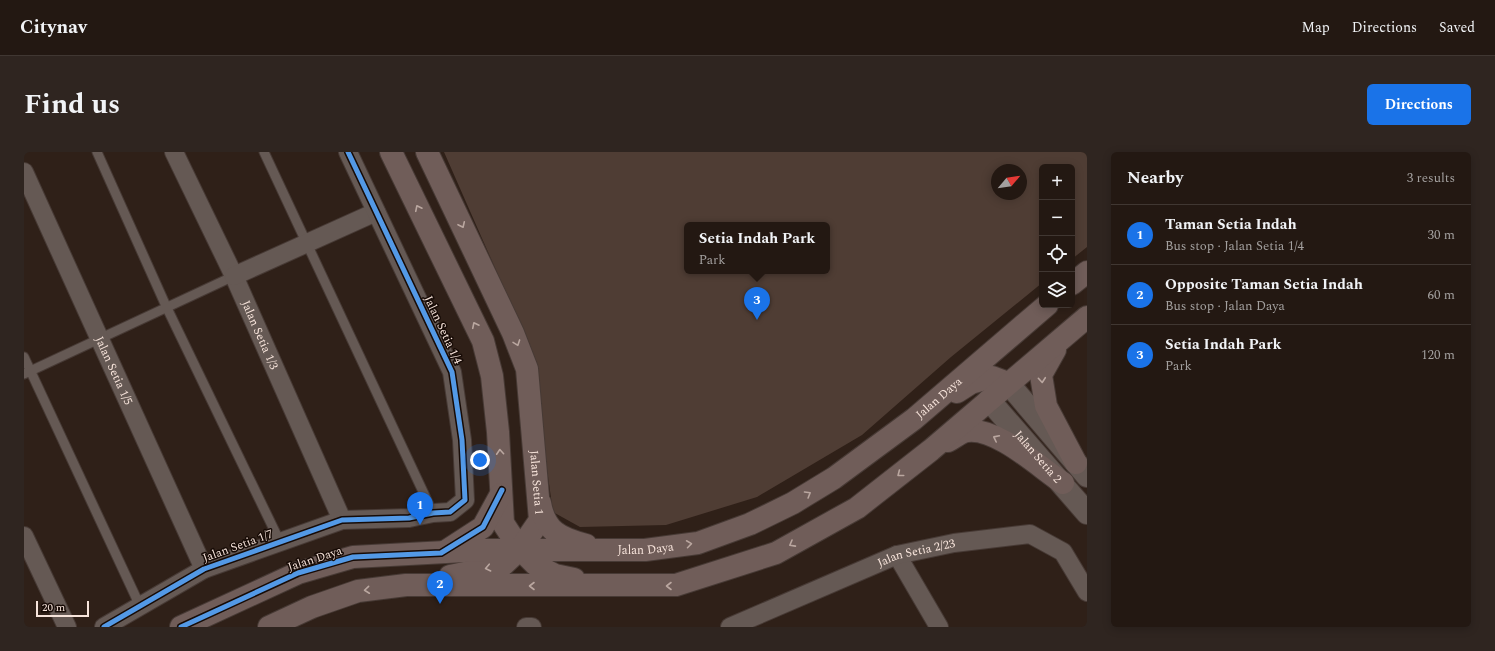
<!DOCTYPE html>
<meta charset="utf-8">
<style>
:root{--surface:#231812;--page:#2f2520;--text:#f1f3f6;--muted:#a3a09f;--line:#403732;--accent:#1a73e8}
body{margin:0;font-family:Spectral,serif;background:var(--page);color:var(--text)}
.controls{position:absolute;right:12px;top:12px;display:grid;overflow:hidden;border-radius:6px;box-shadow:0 2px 10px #0003}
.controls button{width:36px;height:36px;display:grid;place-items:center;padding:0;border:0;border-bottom:1px solid var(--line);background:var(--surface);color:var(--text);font:20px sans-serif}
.compass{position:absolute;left:967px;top:12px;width:36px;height:36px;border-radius:50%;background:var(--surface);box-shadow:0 2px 10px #0003;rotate:61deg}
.scale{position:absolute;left:12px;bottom:10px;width:53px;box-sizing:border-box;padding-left:4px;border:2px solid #f7e4db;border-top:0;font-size:11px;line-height:14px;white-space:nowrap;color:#f7e4db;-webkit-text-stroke:3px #170b06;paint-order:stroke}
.you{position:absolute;left:456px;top:308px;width:14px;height:14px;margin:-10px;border:3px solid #fff;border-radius:50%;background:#1a73e8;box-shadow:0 0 0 6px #1a73e833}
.badge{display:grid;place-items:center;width:26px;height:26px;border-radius:50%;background:var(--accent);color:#fff;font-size:13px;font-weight:700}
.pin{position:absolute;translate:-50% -33px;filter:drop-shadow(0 1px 2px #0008)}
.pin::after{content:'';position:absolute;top:21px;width:14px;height:12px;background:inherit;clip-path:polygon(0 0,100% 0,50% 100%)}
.popup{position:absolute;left:660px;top:70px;width:146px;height:52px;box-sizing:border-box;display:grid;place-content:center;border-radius:6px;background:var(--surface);filter:drop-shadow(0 1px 3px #0005);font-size:13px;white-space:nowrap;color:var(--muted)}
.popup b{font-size:15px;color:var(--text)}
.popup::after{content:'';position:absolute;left:50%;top:100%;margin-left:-8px;border:8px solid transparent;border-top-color:var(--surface)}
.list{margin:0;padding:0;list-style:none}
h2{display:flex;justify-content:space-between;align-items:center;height:52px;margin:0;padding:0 16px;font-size:17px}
h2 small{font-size:13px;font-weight:400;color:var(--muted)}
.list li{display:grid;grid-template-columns:26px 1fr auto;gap:12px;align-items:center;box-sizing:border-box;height:60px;padding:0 16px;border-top:1px solid var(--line)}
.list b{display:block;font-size:15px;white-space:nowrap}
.list p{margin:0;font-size:13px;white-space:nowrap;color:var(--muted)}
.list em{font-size:13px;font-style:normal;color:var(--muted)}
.icon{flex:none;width:22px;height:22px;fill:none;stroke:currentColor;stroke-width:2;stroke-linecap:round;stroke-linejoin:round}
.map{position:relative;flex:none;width:1063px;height:475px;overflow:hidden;border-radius:6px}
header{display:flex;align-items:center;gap:24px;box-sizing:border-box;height:56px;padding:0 20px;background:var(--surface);border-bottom:1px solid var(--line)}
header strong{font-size:19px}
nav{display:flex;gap:22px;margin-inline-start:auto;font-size:14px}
.intro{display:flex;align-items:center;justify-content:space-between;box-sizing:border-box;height:96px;padding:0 24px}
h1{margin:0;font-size:28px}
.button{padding:10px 18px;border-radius:6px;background:var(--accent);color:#fff;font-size:14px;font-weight:700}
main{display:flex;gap:24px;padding:0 24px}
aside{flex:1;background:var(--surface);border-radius:6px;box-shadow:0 2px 10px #0003}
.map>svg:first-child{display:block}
.green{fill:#4f3d34;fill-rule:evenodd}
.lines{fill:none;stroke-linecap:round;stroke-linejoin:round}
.service-casing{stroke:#473a35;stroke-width:11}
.minor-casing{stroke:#473a35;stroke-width:20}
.tertiary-casing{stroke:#473a35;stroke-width:24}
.primary-casing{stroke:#473a35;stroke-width:24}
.service{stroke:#655954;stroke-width:9}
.minor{stroke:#655954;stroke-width:18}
.tertiary{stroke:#655954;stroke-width:22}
.primary{stroke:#705d59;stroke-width:22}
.cycleway-casing{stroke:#170b06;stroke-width:8}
.cycleway{stroke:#5399e6;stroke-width:5}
.oneway{stroke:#baa7a0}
.labels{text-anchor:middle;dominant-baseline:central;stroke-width:3;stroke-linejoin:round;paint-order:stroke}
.street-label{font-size:12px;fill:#f7e4db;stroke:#170b06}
</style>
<header>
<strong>Citynav</strong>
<nav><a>Map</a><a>Directions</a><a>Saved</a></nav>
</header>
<div class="intro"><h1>Find us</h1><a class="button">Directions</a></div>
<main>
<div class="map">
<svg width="1063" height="475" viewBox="0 0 1063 475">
<rect width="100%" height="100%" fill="#2f2018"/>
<path class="green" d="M420 0H1063V95L1048 107V15H1018V131L927 205 838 283 733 345 642 373 556 375 529 360 520 296 512 209ZM973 18H997V42H973ZM663 73H803V119H663Z"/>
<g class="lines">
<g class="service-casing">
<path id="service" d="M73 0 142 154 256 390
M240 0 409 361
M0 205 116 454
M0 222 210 124"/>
</g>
<g class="minor-casing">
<g id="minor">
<path id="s1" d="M150 0 210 124 318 368"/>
<path id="s2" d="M0 20 180 417"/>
<path d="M210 124 352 60"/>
<path d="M0 384 43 475"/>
<path d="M873 403 915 475"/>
<path d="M80 475 180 417 318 368 385 366 409 361 426 360 441 348 438 288 428 220 324 0"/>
<path d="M502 475H508"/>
<path id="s3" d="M706 475 873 403 930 391 1006 382 1039 400 1063 440"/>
</g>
</g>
<g class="tertiary-casing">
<g id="tertiary">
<path d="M984 231 1063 324"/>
<path id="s4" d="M965 248 1063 361"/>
</g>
</g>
<g class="primary-casing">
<g id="primary">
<path d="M367 0 459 189 468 224 474 280 479 371 496 397 512 413 531 423 550 427"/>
<path id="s5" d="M403 0 489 181 503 217 516 368 496 397 479 413 426 424"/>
<path d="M1048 132 1063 120"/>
<path d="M1031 198 1017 223 1022 254 1052 311"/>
<path d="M933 240 947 231 968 225 984 231"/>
<path d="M924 289C930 286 937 280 943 279 973 275 1015 315 1039 331"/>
<path d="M516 351C521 379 535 386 562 393"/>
<path d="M422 399 459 375 477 342"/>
<path id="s6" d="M157 475 274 421 329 405 459 398H621L674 391 726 372 769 351 810 326 890 267 1023 153"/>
<path d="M245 475 288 455 334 439 382 433H652L752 401 833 356 907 298 1063 165"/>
</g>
</g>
<use href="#service" class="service"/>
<use href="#minor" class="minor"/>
<use href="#tertiary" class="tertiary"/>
<use href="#primary" class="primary"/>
<g class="cycleway-casing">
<path id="cycleway" d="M80 475 180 417 318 368 385 366 409 361 426 360 441 348 438 288 428 220 324 0
M157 475 274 421 329 405 417 401 459 375 478 338"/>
</g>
<use href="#cycleway" class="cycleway"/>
</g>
<defs><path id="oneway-chevron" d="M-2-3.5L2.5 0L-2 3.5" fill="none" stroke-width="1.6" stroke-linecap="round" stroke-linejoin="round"/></defs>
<g class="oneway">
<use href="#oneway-chevron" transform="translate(394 56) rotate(-116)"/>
<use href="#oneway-chevron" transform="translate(438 73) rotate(65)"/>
<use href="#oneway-chevron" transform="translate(451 173) rotate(-116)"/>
<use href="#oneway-chevron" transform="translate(493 191) rotate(70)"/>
<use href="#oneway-chevron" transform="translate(1018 228) rotate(85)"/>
<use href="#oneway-chevron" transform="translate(972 286) rotate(-153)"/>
<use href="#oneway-chevron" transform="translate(476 300) rotate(-94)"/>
<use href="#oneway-chevron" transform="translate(876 322) rotate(142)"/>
<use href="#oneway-chevron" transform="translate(784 342) rotate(-31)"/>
<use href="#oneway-chevron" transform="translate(665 392) rotate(-8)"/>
<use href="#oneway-chevron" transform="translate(768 392) rotate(151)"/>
<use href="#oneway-chevron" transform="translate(464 416) rotate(168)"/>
<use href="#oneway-chevron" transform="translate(508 434) rotate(-180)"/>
<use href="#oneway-chevron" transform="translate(645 434) rotate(180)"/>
<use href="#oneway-chevron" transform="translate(343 438) rotate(174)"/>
</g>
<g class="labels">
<g class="street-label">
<text transform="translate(419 178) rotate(65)">Jalan Setia 1/4</text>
<text stroke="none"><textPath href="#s1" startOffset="202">Jalan Setia 1/3</textPath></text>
<text stroke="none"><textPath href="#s2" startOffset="218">Jalan Setia 1/5</textPath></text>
<text stroke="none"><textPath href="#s6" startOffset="815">Jalan Daya</textPath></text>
<text stroke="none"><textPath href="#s4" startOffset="75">Jalan Setia 2</textPath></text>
<text stroke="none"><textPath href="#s5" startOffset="353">Jalan Setia 1</textPath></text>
<text transform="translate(214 394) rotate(-20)">Jalan Setia 1/7</text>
<text stroke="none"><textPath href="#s6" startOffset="479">Jalan Daya</textPath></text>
<text stroke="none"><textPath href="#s3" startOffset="201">Jalan Setia 2/23</textPath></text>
<text transform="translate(291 407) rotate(-18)">Jalan Daya</text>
</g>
</g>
</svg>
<div class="controls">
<button>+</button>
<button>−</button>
<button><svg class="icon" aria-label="locate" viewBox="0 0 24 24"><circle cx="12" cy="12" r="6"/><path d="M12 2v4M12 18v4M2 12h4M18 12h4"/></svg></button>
<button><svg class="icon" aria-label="layers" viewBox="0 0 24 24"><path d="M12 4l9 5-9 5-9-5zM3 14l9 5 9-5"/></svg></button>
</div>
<svg class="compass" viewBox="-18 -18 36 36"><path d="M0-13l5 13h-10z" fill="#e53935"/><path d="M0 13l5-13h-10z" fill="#a3a09f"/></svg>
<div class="scale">20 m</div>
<div class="you"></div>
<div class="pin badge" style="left:396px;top:373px">1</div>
<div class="pin badge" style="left:416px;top:452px">2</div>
<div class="pin badge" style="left:733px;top:168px">3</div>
<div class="popup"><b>Setia Indah Park</b>Park</div>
</div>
<aside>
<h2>Nearby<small>3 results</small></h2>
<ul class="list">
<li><span class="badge">1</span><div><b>Taman Setia Indah</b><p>Bus stop · Jalan Setia 1/4</p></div><em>30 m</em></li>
<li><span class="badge">2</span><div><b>Opposite Taman Setia Indah</b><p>Bus stop · Jalan Daya</p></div><em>60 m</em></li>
<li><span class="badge">3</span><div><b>Setia Indah Park</b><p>Park</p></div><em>120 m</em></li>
</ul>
</aside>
</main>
